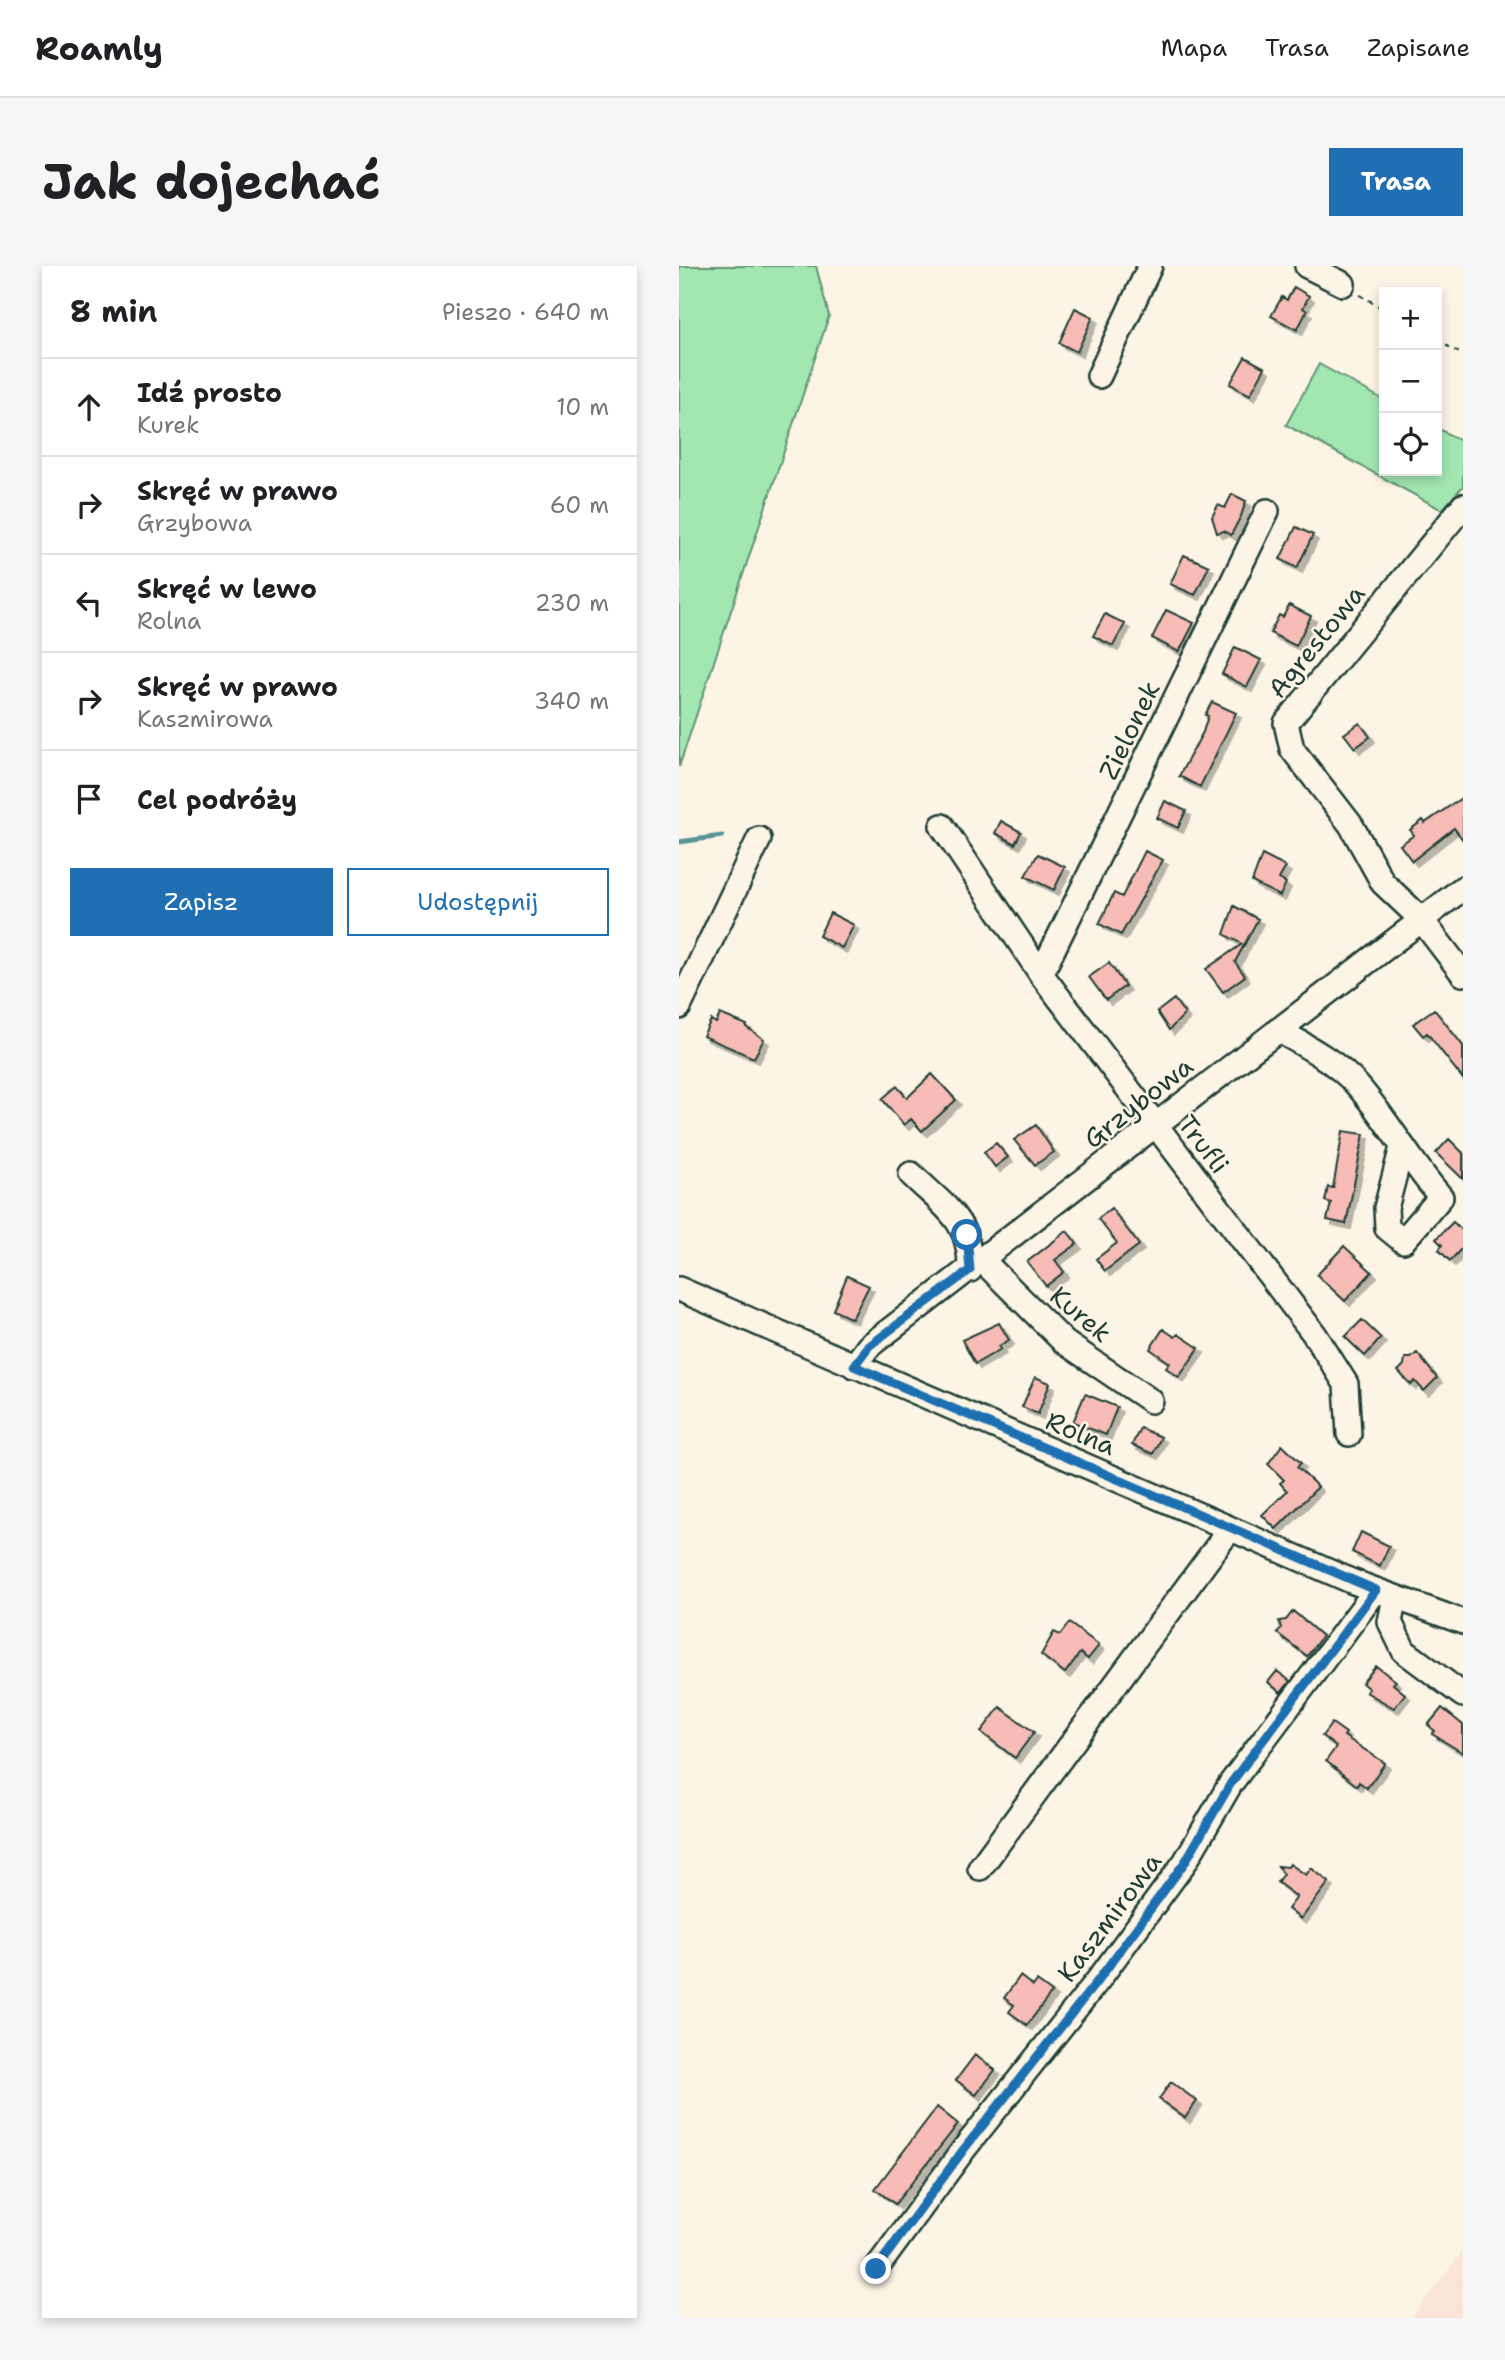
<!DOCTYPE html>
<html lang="pl">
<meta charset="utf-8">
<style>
:root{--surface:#fff;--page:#f6f6f6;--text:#202124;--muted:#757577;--line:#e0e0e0;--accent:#1f6fb2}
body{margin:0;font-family:"Shantell Sans",sans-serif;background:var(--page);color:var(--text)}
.controls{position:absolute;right:21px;top:21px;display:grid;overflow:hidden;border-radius:0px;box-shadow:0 4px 10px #0003}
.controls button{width:63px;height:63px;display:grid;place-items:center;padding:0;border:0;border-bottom:2px solid var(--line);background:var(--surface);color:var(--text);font:35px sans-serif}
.stop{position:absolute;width:21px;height:21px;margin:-16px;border:5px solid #1f6fb2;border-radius:50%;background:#fff}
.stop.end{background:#1f6fb2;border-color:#fff;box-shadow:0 2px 7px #0008}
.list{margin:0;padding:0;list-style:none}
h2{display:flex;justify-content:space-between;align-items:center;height:91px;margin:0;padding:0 28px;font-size:30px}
h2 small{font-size:23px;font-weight:400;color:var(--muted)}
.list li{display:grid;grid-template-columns:46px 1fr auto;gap:21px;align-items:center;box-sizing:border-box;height:98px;padding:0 28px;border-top:2px solid var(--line)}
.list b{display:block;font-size:26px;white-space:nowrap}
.list p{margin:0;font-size:23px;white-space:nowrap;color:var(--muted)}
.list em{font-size:23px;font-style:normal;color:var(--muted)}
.actions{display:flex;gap:14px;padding:21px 28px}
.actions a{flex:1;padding:16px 0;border:2px solid var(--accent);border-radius:0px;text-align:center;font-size:24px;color:var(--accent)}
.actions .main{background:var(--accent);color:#fff}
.icon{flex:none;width:38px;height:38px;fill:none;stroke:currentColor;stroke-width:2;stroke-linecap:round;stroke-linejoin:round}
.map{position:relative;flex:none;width:784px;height:2052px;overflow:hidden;border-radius:0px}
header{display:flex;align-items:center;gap:42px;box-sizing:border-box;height:98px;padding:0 35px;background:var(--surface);border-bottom:2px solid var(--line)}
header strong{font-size:33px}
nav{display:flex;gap:38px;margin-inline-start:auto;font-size:24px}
.intro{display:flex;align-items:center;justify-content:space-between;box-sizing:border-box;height:168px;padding:0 42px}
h1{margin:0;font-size:49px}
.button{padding:18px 32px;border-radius:0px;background:var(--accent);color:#fff;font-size:24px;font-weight:700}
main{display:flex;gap:42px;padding:0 42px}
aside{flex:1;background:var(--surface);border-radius:0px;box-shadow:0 4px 10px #0003}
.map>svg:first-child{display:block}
.built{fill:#fbe4d7}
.green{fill:#a2e6b1;stroke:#609272;stroke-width:2}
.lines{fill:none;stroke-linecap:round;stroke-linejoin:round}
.stream{stroke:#579396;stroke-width:5}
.building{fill:#f8bcb6;stroke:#1f3d34;stroke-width:2;filter:url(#shadow)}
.minor-casing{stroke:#1f3d34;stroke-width:28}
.path{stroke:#1f3d34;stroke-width:2.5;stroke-dasharray:5 5;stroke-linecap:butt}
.minor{stroke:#fcf5e5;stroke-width:23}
.route{stroke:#1f6fb2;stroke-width:9}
.labels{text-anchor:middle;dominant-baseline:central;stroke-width:5;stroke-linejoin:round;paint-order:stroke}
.street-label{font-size:26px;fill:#1f3d34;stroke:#fcf5e5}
</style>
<header>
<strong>Roamly</strong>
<nav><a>Mapa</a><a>Trasa</a><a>Zapisane</a></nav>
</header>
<div class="intro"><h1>Jak dojechać</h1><a class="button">Trasa</a></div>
<main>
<aside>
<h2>8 min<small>Pieszo · 640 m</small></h2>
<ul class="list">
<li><svg class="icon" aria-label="ahead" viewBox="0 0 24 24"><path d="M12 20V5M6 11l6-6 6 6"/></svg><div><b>Idź prosto</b><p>Kurek</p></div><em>10 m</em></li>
<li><svg class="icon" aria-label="right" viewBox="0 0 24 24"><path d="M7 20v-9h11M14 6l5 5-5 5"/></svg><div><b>Skręć w prawo</b><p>Grzybowa</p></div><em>60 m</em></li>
<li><svg class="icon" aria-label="left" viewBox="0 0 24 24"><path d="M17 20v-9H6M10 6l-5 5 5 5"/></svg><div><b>Skręć w lewo</b><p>Rolna</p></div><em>230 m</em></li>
<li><svg class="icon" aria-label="right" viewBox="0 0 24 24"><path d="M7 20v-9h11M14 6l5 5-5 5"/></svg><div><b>Skręć w prawo</b><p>Kaszmirowa</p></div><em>340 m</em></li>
<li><svg class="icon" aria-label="arrive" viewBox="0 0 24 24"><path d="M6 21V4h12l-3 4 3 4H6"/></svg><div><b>Cel podróży</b></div></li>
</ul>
<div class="actions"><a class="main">Zapisz</a><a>Udostępnij</a></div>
</aside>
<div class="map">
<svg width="784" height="2052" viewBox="0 0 784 2052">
<defs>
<filter id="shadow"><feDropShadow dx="5" dy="5" stdDeviation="0" flood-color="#0004"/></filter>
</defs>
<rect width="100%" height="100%" fill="#fcf5e5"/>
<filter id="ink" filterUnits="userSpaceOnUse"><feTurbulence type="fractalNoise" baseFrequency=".0143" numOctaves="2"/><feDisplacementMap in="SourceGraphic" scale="14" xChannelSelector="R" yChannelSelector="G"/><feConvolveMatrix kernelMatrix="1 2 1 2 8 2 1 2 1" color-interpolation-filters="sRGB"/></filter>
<g filter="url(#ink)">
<path class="built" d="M784 1985V2052H732Z"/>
<path class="green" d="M0 0H137L150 50 0 501Z
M640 98 705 134V205H758V162L784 176V220L763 244 607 159Z"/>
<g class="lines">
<path class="stream" d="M0 576 43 570"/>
</g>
<path class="building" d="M615 21 630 30 624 42 628 45 618 64 592 50 603 31 608 34Z
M396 42 414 51 398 86 380 77Z
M566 91 586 102 571 129 551 118Z
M553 228 567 235 562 250 552 269 545 265 538 267 533 251 539 239 546 242Z
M617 261 634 269 618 302 601 293Z
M505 289 530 300 516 329 491 318Z
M610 339 632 350 617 380 591 367 600 349 604 351Z
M487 344 515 357 500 386 473 372Z
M426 348 446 358 434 380 414 370Z
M556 381 582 394 568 421 543 408Z
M533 436 557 447 521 521 500 510 524 466 529 450 526 449Z
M681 457 691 471 676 482 665 468Z
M784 531V574L775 562 733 595 721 579 735 569 731 564 744 554 746 557Z
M486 535 507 545 499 562 478 552Z
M322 555 342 566 336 578 316 567Z
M466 585 484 594 442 669 420 658 435 627 443 631Z
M359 588 386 601 375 624 346 610Z
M583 589 607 601 600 613 607 617 601 630 573 616Z
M555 640 579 653 556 696 566 710 544 726 527 703 563 678 545 668Z
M151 647 175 659 163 682 140 670Z
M430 697 446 720 427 734 410 711Z
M495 733 506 748 490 764 478 746Z
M755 743 784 780V813L748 767 744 770 734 758Z
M41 748 68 759 67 761 85 773 75 792 24 770 32 754 37 757Z
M253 808 277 834 243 865 232 853 225 859 203 833 218 820 228 832Z
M357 859 375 886 356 899 335 874Z
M664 865 685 868 667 958 648 954 652 937 646 935 649 921 654 922Z
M770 873 784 887V913L757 887Z
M317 877 329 891 316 901 305 886Z
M432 942 460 979 426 1005 417 993 438 977 419 953Z
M774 956 784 965V981L771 995 760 984 763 979 757 973Z
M388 965 398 978 376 994 385 1006 367 1020 348 996Z
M665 980 693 1006 666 1035 638 1009Z
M168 1010 190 1020 173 1053 154 1044Z
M683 1054 702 1072 686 1090 666 1071Z
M320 1057 330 1074 320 1080 322 1083 296 1098 283 1074Z
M484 1063 496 1071 499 1068 520 1082 500 1111 487 1102 491 1097 471 1083Z
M738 1087 758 1112 745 1125 736 1115 732 1119 719 1105 725 1099 726 1092H732Z
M356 1111 371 1117 359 1148 343 1141Z
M406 1128 438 1141 427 1169 394 1156Z
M461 1162 482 1171 474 1188 453 1179Z
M603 1179 622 1197 618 1201 639 1221 597 1263 583 1249 608 1225 601 1217 605 1214 589 1198Z
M682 1266 710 1280 701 1300 673 1286Z
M614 1345 643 1370 628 1390 598 1367 602 1362 600 1355 607 1354Z
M390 1357 420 1379 409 1393 401 1387 386 1407 362 1389 375 1366 381 1369Z
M697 1400 717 1415 714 1418 726 1428 715 1442 687 1426 690 1423 683 1417Z
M598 1405 611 1415 602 1427 589 1416Z
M321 1441 355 1466 336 1492 302 1466Z
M763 1442 784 1459V1487L753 1468 756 1465 749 1459Z
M653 1457 667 1467 665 1470 706 1497 688 1522 680 1516 678 1520 647 1495 657 1481 643 1470Z
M611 1598 627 1609 632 1602 650 1616 622 1653 609 1643 618 1631 598 1616 604 1608 599 1600 609 1601Z
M341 1710 354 1720 358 1715 373 1726 348 1759 330 1746 335 1739 325 1732Z
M296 1789 316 1804 297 1829 277 1814Z
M492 1816 518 1835 506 1852 480 1833Z
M258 1841 279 1858 216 1938 196 1923Z"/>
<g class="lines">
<g class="minor-casing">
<path id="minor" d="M628 0 664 18
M420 110 471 0
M784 240 607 457 613 483 672 559 704 617 742 653 784 708
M263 560 362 708 636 1069 667 1118 670 1168
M362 708 588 245
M0 741 80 573
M599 764C627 780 656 795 678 819 709 854 731 896 762 931L724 975 708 962 707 942 723 881
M232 908C265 941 292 953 291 1004
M304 995 385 1076 472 1135
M0 1023 672 1315 784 1356
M175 1100 190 1080 784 622
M716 1331 711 1356 725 1385 784 1429
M301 1602 551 1263
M197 2003 285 1883 420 1713 506 1596 552 1517 697 1324"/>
</g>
<path class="path" d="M681 29 705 43
M758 74 784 89"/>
<use href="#minor" class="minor"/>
</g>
</g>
<g class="lines" filter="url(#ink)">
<path class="route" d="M197 2003 285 1883 420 1713 506 1596 552 1517 697 1324 175 1100 190 1080 291 1004 288 969"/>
</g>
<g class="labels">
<g class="street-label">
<text transform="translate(637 375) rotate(-51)">Agrestowa</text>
<text transform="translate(450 464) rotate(-64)">Zielonek</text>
<text transform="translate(459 836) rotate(-38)">Grzybowa</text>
<text transform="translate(525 878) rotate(53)">Trufli</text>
<text transform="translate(402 1048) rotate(40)">Kurek</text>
<text transform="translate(402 1167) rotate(23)">Rolna</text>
<text transform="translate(430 1651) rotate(-53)">Kaszmirowa</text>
</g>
</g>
</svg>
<div class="controls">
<button>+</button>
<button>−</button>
<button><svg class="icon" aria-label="locate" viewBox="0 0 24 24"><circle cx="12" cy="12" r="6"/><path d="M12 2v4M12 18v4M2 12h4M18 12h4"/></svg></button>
</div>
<div class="stop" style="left:288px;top:969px"></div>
<div class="stop end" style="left:197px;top:2003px"></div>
</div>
</main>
